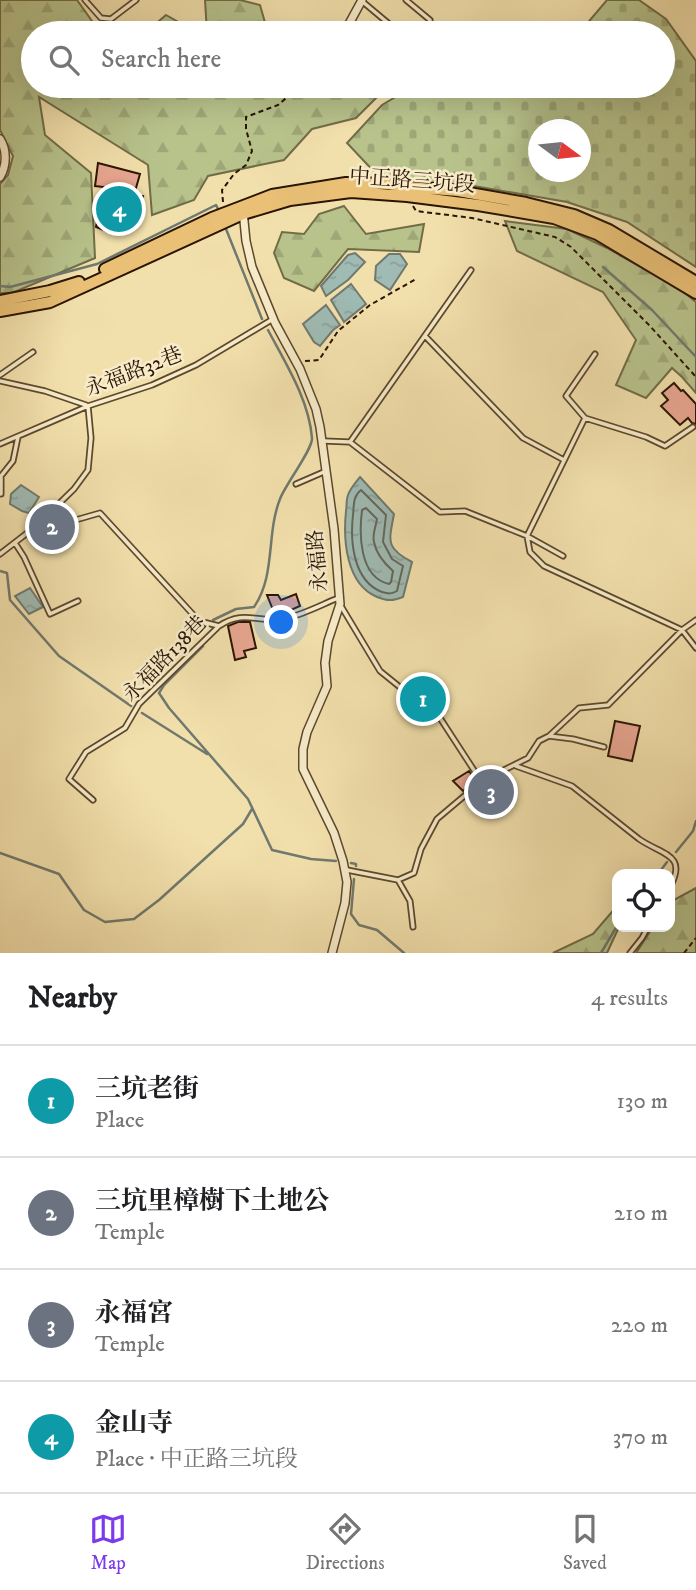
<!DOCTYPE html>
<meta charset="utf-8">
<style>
:root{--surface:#fff;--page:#f2f2f2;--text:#202124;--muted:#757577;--line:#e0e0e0;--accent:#7c3aed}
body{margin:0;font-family:"IM FELL DW Pica","Noto Serif TC",serif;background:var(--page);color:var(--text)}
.controls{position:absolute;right:21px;bottom:21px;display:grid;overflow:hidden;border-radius:14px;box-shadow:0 7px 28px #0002}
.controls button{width:63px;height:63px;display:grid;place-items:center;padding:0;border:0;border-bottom:2px solid var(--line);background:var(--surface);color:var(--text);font:35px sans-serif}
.compass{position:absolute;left:528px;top:119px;width:63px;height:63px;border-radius:50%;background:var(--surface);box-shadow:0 7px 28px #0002;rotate:105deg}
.you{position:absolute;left:282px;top:623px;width:24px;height:24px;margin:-18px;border:5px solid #fff;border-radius:50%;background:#1a73e8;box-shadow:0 0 0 10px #1a73e833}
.badge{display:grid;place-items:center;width:46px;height:46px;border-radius:50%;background:var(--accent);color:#fff;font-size:23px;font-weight:700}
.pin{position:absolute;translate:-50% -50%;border:4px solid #fff;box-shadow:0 2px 7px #0006}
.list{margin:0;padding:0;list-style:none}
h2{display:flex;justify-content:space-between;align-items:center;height:91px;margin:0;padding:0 28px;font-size:30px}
h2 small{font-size:23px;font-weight:400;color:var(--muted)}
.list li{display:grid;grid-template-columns:46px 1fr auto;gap:21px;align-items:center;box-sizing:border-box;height:112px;padding:0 28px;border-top:2px solid var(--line)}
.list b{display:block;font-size:26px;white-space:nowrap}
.list p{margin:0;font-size:23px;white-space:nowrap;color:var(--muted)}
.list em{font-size:23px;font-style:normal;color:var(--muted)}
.icon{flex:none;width:38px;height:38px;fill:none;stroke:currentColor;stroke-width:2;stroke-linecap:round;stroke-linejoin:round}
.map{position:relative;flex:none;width:696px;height:953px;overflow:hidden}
.search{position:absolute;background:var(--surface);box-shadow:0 7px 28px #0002;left:21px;right:21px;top:21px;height:77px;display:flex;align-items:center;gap:18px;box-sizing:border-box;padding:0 24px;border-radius:38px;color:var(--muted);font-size:26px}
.sheet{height:539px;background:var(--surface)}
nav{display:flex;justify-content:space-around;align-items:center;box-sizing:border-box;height:98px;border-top:2px solid var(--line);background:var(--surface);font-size:19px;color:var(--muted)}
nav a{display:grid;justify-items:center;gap:4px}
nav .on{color:var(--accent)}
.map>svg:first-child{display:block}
.forest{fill:url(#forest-firs);stroke:#716c48;stroke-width:2}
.cemetery{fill:url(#cemetery-stones);stroke:#716c48;stroke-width:2;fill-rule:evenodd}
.water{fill:url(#water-ripples);stroke:#70796e;stroke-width:2}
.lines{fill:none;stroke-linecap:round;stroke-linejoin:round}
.shore{stroke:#64685c;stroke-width:2}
.stream{stroke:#70796e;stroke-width:2.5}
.building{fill:#e9a792;stroke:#2a1504;stroke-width:2}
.service-casing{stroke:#5c482e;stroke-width:7}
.minor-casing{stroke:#5c482e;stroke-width:10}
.primary-casing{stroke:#2a1504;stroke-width:14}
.path{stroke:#2a1504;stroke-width:2;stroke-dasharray:5 3.5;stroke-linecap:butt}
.service{stroke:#f7ebc9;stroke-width:3.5}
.minor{stroke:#f7ebc9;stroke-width:7}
.primary{stroke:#e9c076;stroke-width:10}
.labels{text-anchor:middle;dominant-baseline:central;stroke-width:5;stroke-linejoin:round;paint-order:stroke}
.street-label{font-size:21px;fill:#2a1504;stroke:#f7ebc9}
</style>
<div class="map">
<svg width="696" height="953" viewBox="0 0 696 953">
<defs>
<pattern id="forest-firs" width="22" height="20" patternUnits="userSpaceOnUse" patternTransform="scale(1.75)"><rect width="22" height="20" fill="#b8c38c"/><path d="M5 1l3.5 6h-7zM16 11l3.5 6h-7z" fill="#9ea777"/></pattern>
<pattern id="cemetery-stones" width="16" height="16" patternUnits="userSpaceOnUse" patternTransform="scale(1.75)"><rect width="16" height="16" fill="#b8c38c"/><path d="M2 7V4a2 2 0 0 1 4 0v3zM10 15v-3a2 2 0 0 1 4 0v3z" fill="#9ea777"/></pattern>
<pattern id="water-ripples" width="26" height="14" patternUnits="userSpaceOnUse" patternTransform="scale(1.75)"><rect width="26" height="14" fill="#9fbbb4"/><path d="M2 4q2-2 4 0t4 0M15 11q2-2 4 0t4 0" fill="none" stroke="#89a099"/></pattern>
</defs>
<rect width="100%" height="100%" fill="#f2e0ac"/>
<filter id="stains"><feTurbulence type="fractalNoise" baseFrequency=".00286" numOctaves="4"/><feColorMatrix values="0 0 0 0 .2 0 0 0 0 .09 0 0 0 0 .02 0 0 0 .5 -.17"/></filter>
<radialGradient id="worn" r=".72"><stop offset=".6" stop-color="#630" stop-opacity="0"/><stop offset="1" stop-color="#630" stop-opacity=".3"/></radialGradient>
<path class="forest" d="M0 0H77L97 28 119 26 127 33H33V86H372L381 93 356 118 312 129 284 160 208 176 194 200 152 215 148 165 39 97 45 135 91 173 95 258 12 293H0V184L8 175 13 156 0 130Z
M205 0H240L260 5 268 33H207Z
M166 15 198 33H145Z
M344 206 366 234 424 224 419 252 348 249 314 291 284 278 274 253 282 232 304 234 319 214Z
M505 221 567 229 607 248 680 289 696 302V393L682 377 672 368 646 398 616 385 636 340 603 292 517 251Z
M696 888V953H636L653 927H670V902Z
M617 906V927H619L607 953H553L593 934Z"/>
<path class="cemetery" d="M607 0H639L666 19 696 61V267L627 222 567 202 474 186 380 178 347 143 382 105 414 86H663V33H579ZM538 130H580V172H538Z"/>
<path class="water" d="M355 253 365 262 348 280 326 296 321 286 348 255Z
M389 254H400L407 264 390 290 375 280 376 266Z
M351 284 366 304 344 322 331 300Z
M326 305 340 325 333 330 320 346 314 342 303 324Z
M360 477 394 514C389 541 385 548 412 562L403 597C393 601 387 601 377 597 346 584 343 540 346 511 347 506 346 500 348 495 350 489 356 482 360 477Z
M21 485 39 497 29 513 22 511 10 504 11 494Z
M30 588 43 607 29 614 15 596Z"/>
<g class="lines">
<path class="shore" d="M361 490 386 515 383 542 392 559 403 566 397 591C392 594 389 594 382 592 353 581 350 541 353 515 354 505 353 496 361 490Z
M366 508 377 519C376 526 372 535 374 542 376 553 385 564 393 571L391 582 389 584C359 577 359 534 362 510Z"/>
<path class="stream" d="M226 229 262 319
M603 267 652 310 696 357
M0 286 10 287 97 264 216 205 218 209
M0 571 7 573 10 600 59 656 131 706
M213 620 236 609 254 607C276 575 266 534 280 499 285 485 313 449 312 438 309 400 286 364 268 330
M203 646 164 685 159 693 169 708 248 799 272 850 311 859 336 861
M142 713 207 754
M676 852 693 831 696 821
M0 853 59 874 84 910 105 922 134 919 159 900 243 824 252 809
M351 863 356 864V866
M658 874 667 862
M354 879 351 914 359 925 377 930 404 953
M601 953 617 926"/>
</g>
<path class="building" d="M98 163 140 174 134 195 143 196 135 222 113 234 96 227 104 187 95 186Z
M674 383 681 391 683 390 696 404V424L692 423 688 418 680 425 661 406 668 400 662 393Z
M296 594 300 606 282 614 275 615 267 595H278L281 600Z
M238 622H250L256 648 244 651 246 657 235 660 228 626Z
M615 721 640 726 632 761 608 756Z
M469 771 476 781 463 791 453 781Z
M502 776 511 788 502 794 508 802 496 811 488 800 485 802 477 791 484 785Z"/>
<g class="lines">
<g class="service-casing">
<path id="service" d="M85 0 101 18 111 19 136 0
M406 0 430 20
M363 2 394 28
M425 336 523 438 564 460
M0 375 33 352
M0 381 45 391 86 405
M585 418 566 396 595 354
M693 427 665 446 646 437 585 418 527 536 530 552 544 566 682 630 696 648
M324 441 350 442 440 512 465 511 527 536 563 556
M350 442 471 270
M0 444 88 406 152 385 196 365 273 319
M296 484 326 471
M1 494V476L13 461 18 437
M45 517 72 521 100 513 199 621 219 626
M15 543 24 557 50 614 78 601
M0 554 35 527 74 489 88 470 91 438 88 406
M341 606 380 671 401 688 427 698 481 781
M549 736 573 739 604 747
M516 766 572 786 639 839C662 855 688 854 670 887
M93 800 69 779 86 752 125 728 139 704 219 626C246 608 259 625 287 618 304 614 321 605 338 598
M347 870 398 880 414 873 421 849 437 819 482 781 528 758 539 741 549 736 579 708 608 705 682 630 696 620
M398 880 410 901 413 927
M630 953 642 938 648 927"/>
</g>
<g class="minor-casing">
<path id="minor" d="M344 33 362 0
M0 139C7 150 7 165 0 177
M243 211 246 241 252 267 275 323 300 369 316 409 320 427 334 529 340 604 328 641 325 663 327 686 307 732 303 749V769L334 833 343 861 347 882 345 903 332 953"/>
</g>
<g class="primary-casing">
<path id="primary" d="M105 269 212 218 272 195 346 183 389 184 408 187 458 191 526 203 574 215 609 230 696 282
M0 301 50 291 79 282
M0 311 50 302 243 214 290 200 351 192 407 196 478 205 554 218 597 234 696 293"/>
</g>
<path class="path" d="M223 202 222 190 234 174 246 165 252 151 246 129V117L278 105 300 86
M413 206 416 211 472 218 555 237 571 247 650 326 696 377
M305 361 319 360 338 331 370 305 416 279
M684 953 696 938"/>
<use href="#service" class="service"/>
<use href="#minor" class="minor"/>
<use href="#primary" class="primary"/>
</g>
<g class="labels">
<g class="street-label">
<text transform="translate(412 181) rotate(4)">中正路三坑段</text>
<text transform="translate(134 372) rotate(-21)">永福路32巷</text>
<text transform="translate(318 561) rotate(-95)">永福路</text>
<text transform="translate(165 659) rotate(-46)">永福路138巷</text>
</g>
</g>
<rect width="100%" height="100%" filter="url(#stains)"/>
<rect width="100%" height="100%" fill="url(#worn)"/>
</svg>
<div class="controls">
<button><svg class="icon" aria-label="locate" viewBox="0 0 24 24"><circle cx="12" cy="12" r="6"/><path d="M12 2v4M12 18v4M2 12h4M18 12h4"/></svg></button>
</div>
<svg class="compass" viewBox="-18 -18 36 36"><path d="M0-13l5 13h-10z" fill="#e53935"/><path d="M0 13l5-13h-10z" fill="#757577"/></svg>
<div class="you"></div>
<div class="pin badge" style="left:423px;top:699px;background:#0f9aa8">1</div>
<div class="pin badge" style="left:52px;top:527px;background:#6b7280">2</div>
<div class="pin badge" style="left:491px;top:792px;background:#6b7280">3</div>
<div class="pin badge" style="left:119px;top:209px;background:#0f9aa8">4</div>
<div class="search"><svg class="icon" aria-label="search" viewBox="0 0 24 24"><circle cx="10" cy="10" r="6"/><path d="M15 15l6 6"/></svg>Search here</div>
</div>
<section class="sheet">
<h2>Nearby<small>4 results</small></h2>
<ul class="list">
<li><span class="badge" style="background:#0f9aa8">1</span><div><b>三坑老街</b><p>Place</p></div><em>130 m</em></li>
<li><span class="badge" style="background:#6b7280">2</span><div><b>三坑里樟樹下土地公</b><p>Temple</p></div><em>210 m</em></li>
<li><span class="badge" style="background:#6b7280">3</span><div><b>永福宮</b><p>Temple</p></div><em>220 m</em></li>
<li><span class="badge" style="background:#0f9aa8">4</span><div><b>金山寺</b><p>Place · 中正路三坑段</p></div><em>370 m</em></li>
</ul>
</section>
<nav>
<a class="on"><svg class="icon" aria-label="map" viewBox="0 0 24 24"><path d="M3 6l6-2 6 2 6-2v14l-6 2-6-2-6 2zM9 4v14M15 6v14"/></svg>Map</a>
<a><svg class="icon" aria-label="directions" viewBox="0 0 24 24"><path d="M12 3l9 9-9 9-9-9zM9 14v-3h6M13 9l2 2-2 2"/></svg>Directions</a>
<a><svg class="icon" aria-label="saved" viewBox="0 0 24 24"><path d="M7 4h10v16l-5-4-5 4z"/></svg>Saved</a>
</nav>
